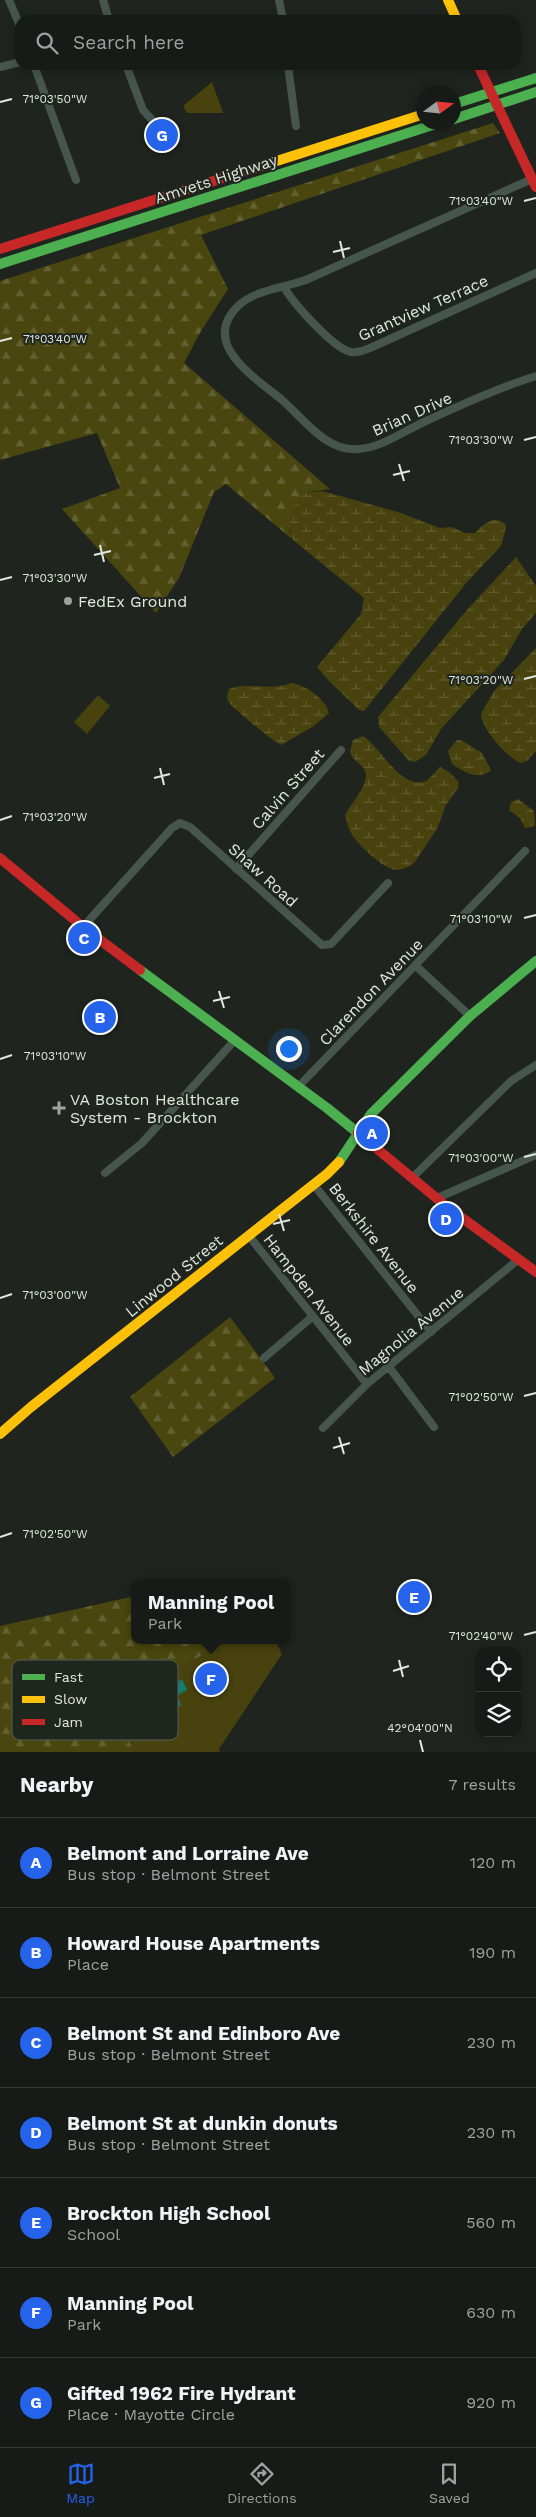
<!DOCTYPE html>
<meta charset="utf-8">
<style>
:root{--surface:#171b17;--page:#242824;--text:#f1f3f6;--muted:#9ea1a1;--line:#363936;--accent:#2563eb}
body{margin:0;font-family:"Work Sans",sans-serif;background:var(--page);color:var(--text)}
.controls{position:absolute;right:15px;bottom:15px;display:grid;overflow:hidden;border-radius:10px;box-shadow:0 2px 12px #0003}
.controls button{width:45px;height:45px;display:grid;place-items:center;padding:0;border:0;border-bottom:1px solid var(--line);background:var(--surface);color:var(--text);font:25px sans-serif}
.compass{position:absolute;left:416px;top:85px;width:45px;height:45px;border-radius:50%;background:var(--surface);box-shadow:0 2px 12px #0003;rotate:75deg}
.you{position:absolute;left:288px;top:1048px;width:18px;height:18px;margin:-12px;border:4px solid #fff;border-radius:50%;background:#1a73e8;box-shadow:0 0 0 8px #1a73e833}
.badge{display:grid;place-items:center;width:32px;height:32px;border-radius:50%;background:var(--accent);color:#fff;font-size:16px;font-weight:700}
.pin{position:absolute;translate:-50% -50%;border:2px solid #fff;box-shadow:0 1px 5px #0006}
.popup{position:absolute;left:131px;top:1579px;width:160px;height:65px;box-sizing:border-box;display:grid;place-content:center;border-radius:10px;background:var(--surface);filter:drop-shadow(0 1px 4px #0005);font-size:16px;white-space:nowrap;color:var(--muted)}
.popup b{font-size:19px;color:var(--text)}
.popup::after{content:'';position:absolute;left:50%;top:100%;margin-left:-10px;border:10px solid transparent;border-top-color:var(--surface)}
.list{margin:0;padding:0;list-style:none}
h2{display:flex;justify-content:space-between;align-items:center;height:65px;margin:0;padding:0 20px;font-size:21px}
h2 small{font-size:16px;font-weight:400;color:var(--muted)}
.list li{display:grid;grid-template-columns:32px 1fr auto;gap:15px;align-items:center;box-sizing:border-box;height:90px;padding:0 20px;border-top:1px solid var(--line)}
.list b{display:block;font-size:19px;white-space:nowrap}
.list p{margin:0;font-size:16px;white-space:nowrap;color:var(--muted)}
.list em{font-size:16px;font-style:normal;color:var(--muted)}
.icon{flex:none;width:28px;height:28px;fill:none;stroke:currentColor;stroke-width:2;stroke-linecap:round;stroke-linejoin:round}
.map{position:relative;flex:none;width:536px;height:1752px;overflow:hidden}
.search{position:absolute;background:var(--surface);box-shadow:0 2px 12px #0003;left:15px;right:15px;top:15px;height:55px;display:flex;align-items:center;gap:12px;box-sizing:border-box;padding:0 18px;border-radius:15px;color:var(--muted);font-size:19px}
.sheet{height:695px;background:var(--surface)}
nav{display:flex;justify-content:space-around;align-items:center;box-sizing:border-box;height:70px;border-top:1px solid var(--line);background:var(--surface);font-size:14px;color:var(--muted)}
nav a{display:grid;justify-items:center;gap:2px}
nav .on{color:var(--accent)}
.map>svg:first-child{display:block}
.green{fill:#47420e}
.forest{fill:url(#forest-firs)}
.wetland{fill:url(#wetland-marsh)}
.water{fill:url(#water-waves)}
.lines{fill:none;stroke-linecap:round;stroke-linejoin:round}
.street{stroke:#46564d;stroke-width:8}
.fast{stroke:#4caf50;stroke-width:10}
.slow{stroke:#ffc107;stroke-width:10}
.jam{stroke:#c62828;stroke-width:10}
.ticks{fill:none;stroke:#e2e7e1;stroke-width:2}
.poi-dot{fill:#9ea39d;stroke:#1e261d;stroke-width:2}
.labels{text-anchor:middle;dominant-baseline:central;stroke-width:4;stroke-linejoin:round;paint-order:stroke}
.street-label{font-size:16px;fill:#e2e7e1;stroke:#1e261d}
.poi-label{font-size:16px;fill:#e2e7e1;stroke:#1e261d;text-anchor:start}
.key{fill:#1e261d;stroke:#596058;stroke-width:1}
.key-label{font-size:14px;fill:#e2e7e1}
.ticks-label{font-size:12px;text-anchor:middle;fill:#e2e7e1;stroke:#1e261d;stroke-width:4;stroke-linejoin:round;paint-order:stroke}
</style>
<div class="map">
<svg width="536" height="1752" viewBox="0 0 536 1752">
<defs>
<pattern id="forest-firs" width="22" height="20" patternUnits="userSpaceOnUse" patternTransform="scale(1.25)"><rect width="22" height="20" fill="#49460f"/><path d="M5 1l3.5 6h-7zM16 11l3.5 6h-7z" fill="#636132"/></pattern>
<pattern id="wetland-marsh" width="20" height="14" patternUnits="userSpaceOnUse" patternTransform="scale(1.25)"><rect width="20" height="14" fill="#47420e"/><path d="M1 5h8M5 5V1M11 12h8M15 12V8" fill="none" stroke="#615d31"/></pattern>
<pattern id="water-waves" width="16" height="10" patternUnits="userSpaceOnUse" patternTransform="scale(1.25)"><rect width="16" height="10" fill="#117d6c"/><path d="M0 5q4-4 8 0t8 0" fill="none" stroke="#28645a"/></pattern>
</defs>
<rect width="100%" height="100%" fill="#1f241f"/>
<path class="green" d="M212 82 223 113H187L183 106Z
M98 695 110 706 87 734 74 722Z
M229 1640H275L282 1654 219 1749 220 1752H135L109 1705Z"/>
<path class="forest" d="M493 123 500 133 201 235 228 289 201 331 184 363 330 489 307 492 289 530 292 539 226 484 214 492 179 578 156 613 62 509 120 488 97 433 0 460V281Z
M230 1317 275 1378 173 1457 130 1397Z
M135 1596V1640H211L215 1648 109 1705 135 1752H0V1626Z"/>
<path class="wetland" d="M322 491 398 512 440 528 452 527 465 533H475C483 525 493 514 505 524L506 528 501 546 467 582 364 711 359 710 330 682 317 667 361 614 364 598 292 539C287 525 291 501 306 493 310 491 317 492 322 491Z
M516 557 536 586V613L522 629 504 660 441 729 426 755 415 762 409 761 379 727 378 717 466 611Z
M536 648V751L527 761 521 763C508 759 481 728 481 714L494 691Z
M291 683C304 684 326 699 329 713L314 726 281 745C274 742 232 708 228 701 226 697 228 693 229 689 248 682 275 691 291 683Z
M363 736C380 746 401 791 426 781 431 778 435 771 440 767L449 772 459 782 458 788 446 805 437 829 414 863C409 867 402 870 396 870 383 869 357 844 351 833 348 828 347 821 345 815 351 803 372 782 364 769 359 762 352 760 350 751L353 740Z
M457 740H461L482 753 491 770C479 782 463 771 452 764L448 751Z
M518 799 534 811 535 826 525 828 520 818 509 810 511 802Z"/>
<path class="water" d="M182 1679 187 1690 177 1696 181 1705 164 1715 169 1714 178 1728 176 1736 168 1740 158 1731 154 1708 159 1704 166 1707 159 1692Z"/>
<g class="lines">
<path class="street" d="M9 0 20 26
M103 0 109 20
M279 0 283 20
M34 65 76 180
M126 65 143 110 154 122
M288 65 296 126
M0 67 20 62
M532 179C457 212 383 246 308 279 286 288 256 289 238 306 199 344 256 378 282 400 304 419 326 452 358 449 381 448 404 431 424 422 458 406 500 387 536 376
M284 287C293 303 334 349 351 352 358 353 364 350 370 348L536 273
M236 869 341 750
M83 927 172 828 180 823 190 827 322 945 331 944 388 883
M416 966 470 1016
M298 1087 525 851
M105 1173 142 1143 234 1041
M413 1177 511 1081 536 1065
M314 1185 431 1332
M437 1198 536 1155
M249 1236 367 1384
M264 1358 312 1317
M389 1367 434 1427
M323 1428 367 1384 519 1259"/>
<path class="fast" d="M454 104 536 78
M454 119 536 92
M0 264 442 122
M140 970 327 1108 358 1133
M339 1162 371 1114 470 1016 536 961"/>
<path class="slow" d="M448 0 457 20
M261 166 424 114
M0 1434 31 1407 327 1174 339 1162"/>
<path class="jam" d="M478 65 536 187
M0 249 261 166
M0 858 83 927 140 970
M358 1133 446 1206 536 1272"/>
</g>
<path class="ticks" d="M0 102 12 99M524 201 536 198M340 241 344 258M333 252 350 248M0 341 12 338M524 440 536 437M399 464 404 481M393 475 410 471M100 545 104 562M94 555 111 551M0 580 12 577M524 679 536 676M160 768 164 785M154 778 170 774M0 820 12 816M524 918 536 915M219 991 224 1008M213 1001 230 997M0 1059 12 1055M524 1157 536 1154M279 1214 284 1231M273 1224 290 1220M0 1298 12 1294M524 1396 536 1393M339 1437 344 1454M333 1448 350 1443M0 1537 12 1533M524 1635 536 1632M399 1660 403 1677M393 1671 409 1666M420 1740 423 1752"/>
<g class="poi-dot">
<circle cx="68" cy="601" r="5"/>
<path d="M56.5 1100.5h5v5h5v5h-5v5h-5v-5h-5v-5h5z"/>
</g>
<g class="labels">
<g class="street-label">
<text transform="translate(216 179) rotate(-18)">Amvets Highway</text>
<text transform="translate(423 308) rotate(-24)">Grantview Terrace</text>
<text transform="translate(412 414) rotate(-24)">Brian Drive</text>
<text transform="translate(288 789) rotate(-49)">Calvin Street</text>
<text transform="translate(263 875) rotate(42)">Shaw Road</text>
<text transform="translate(371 992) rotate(-46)">Clarendon Avenue</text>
<text transform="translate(374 1238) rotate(52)">Berkshire Avenue</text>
<text transform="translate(174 1276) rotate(-39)">Linwood Street</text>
<text transform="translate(309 1290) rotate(52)">Hampden Avenue</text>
<text transform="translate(411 1331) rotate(-39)">Magnolia Avenue</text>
</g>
<g class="poi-label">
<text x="78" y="601">FedEx Ground</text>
<text x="70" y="1099">VA Boston Healthcare<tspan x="70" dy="18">System - Brockton</tspan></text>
</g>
</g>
<rect x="12" y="1660" width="166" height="80" rx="8" class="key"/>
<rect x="22" y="1674" width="23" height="6" fill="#4caf50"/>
<rect x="22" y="1696" width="23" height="7" fill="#ffc107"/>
<rect x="22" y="1719" width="23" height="6" fill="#c62828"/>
<g class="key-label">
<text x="54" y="1682">Fast</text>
<text x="54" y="1704">Slow</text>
<text x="54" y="1727">Jam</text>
</g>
<g class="ticks-label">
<text x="55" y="103">71°03'50"W</text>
<text x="481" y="205">71°03'40"W</text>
<text x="55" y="343">71°03'40"W</text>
<text x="481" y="444">71°03'30"W</text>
<text x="55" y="582">71°03'30"W</text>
<text x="481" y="684">71°03'20"W</text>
<text x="55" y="821">71°03'20"W</text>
<text x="481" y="923">71°03'10"W</text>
<text x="55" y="1060">71°03'10"W</text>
<text x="481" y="1162">71°03'00"W</text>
<text x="55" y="1299">71°03'00"W</text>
<text x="481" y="1401">71°02'50"W</text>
<text x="55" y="1538">71°02'50"W</text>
<text x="481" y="1640">71°02'40"W</text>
<text x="420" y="1732">42°04'00"N</text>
</g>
</svg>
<div class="controls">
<button><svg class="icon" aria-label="locate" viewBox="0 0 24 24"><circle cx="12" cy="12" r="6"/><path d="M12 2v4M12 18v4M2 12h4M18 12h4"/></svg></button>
<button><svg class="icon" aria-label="layers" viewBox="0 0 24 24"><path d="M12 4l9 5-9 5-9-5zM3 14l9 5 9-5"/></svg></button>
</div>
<svg class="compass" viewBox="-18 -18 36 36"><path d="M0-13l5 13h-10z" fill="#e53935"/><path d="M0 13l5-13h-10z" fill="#9ea1a1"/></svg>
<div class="you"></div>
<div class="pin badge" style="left:372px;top:1133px">A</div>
<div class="pin badge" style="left:100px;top:1017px">B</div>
<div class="pin badge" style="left:84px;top:938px">C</div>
<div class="pin badge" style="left:446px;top:1219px">D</div>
<div class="pin badge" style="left:414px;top:1597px">E</div>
<div class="pin badge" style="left:211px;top:1679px">F</div>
<div class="popup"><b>Manning Pool</b>Park</div>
<div class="pin badge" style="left:162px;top:135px">G</div>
<div class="search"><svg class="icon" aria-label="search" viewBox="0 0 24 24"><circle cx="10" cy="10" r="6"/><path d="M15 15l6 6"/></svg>Search here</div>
</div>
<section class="sheet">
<h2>Nearby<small>7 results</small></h2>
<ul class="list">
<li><span class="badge">A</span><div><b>Belmont and Lorraine Ave</b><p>Bus stop · Belmont Street</p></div><em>120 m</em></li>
<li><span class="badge">B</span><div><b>Howard House Apartments</b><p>Place</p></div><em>190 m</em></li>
<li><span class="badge">C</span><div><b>Belmont St and Edinboro Ave</b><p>Bus stop · Belmont Street</p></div><em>230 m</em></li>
<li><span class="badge">D</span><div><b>Belmont St at dunkin donuts</b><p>Bus stop · Belmont Street</p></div><em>230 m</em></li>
<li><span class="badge">E</span><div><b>Brockton High School</b><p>School</p></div><em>560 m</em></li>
<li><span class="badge">F</span><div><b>Manning Pool</b><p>Park</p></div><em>630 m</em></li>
<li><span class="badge">G</span><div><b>Gifted 1962 Fire Hydrant</b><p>Place · Mayotte Circle</p></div><em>920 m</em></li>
</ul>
</section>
<nav>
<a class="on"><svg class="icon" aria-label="map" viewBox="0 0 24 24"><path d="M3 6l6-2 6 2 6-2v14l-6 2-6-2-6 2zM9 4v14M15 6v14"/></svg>Map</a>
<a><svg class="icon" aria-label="directions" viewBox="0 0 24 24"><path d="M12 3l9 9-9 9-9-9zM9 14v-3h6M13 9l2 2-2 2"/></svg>Directions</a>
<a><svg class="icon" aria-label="saved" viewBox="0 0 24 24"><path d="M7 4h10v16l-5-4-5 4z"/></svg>Saved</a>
</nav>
